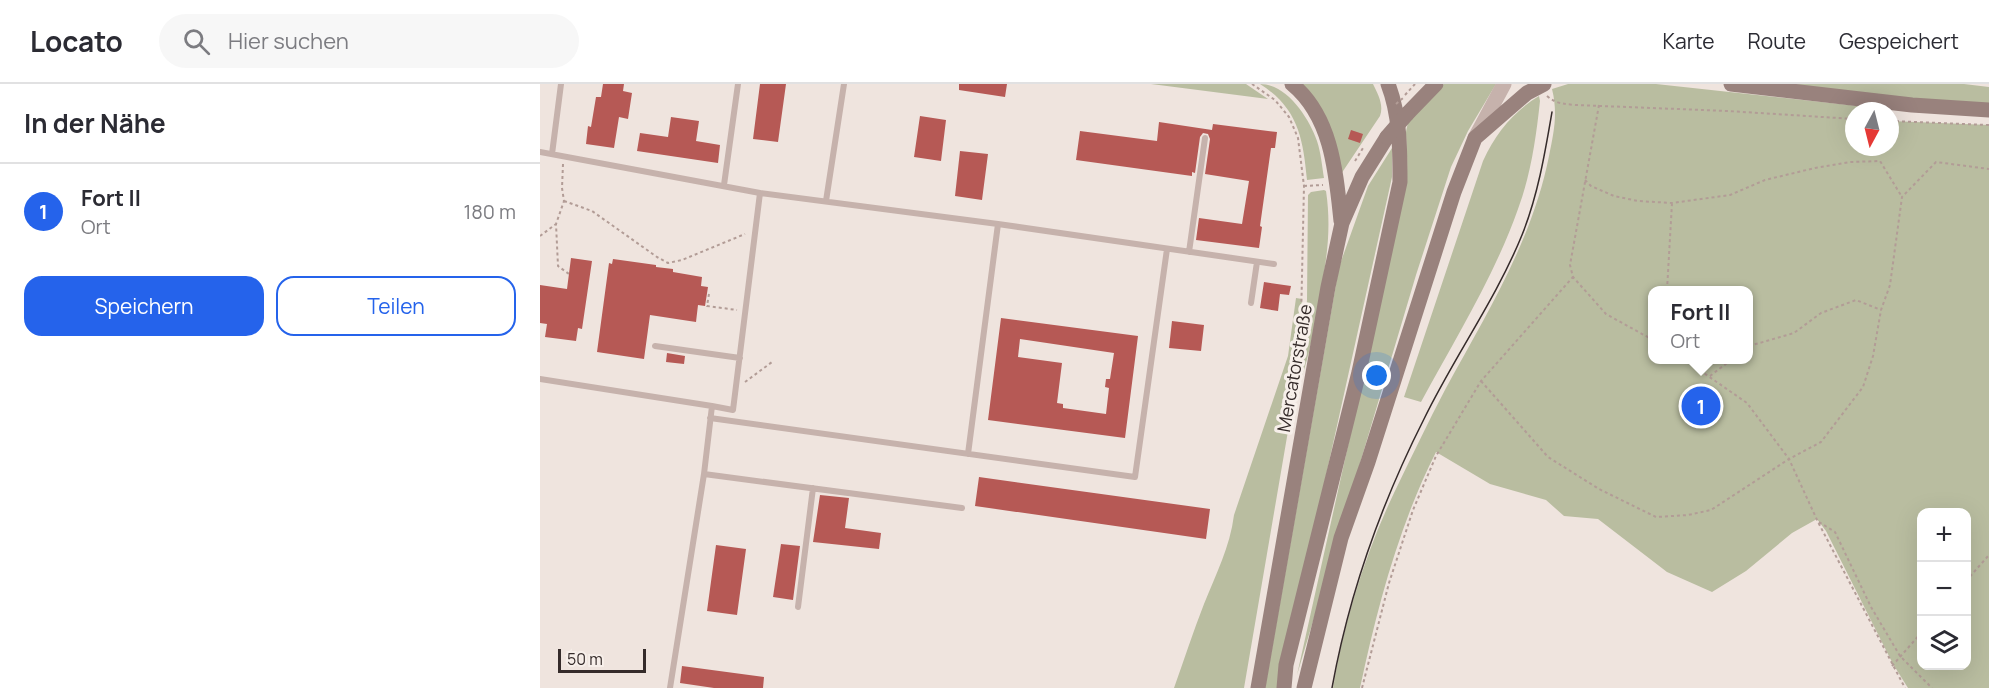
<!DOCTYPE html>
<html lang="de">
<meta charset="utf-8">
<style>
:root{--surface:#fff;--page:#f7f7f7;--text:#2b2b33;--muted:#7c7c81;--line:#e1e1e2;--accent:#2563eb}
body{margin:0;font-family:Manrope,sans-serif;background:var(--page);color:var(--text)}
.controls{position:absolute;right:18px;bottom:18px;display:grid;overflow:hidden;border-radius:12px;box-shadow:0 6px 24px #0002}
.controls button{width:54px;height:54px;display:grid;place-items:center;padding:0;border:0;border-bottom:2px solid var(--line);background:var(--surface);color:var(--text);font:30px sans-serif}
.compass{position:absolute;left:1305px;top:18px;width:54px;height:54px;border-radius:50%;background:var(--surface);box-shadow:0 6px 24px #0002;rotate:187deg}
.scale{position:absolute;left:18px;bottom:15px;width:88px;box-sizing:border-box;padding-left:6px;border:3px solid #352b2a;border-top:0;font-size:16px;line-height:21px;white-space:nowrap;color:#352b2a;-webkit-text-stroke:4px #f7efea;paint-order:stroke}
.you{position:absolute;left:837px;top:292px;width:21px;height:21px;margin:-15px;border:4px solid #fff;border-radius:50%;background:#1a73e8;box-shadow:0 0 0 9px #1a73e833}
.badge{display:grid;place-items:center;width:39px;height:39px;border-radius:50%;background:var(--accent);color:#fff;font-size:20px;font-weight:700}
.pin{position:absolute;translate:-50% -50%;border:3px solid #fff;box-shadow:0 2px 6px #0006}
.popup{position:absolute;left:1108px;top:202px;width:105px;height:78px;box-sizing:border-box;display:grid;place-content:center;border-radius:12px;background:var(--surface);filter:drop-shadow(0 2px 4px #0005);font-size:20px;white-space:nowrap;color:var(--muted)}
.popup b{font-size:22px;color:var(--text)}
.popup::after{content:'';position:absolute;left:50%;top:100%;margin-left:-12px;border:12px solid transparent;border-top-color:var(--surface)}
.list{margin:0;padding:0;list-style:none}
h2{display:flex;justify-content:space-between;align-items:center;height:78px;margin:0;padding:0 24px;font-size:26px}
h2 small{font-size:20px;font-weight:400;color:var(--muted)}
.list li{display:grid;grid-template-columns:39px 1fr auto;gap:18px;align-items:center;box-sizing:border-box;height:96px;padding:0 24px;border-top:2px solid var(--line)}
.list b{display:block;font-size:22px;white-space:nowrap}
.list p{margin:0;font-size:20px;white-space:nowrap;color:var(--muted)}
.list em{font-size:20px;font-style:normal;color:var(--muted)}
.actions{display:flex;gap:12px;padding:18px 24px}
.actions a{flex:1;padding:14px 0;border:2px solid var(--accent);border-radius:18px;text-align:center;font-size:21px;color:var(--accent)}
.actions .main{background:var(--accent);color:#fff}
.icon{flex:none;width:33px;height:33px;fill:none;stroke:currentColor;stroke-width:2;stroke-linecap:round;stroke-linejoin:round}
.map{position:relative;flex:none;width:1449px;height:604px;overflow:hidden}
header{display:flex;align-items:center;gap:36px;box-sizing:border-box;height:84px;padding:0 30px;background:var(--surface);border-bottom:2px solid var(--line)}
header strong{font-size:28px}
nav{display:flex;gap:33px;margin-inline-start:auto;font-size:21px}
.search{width:420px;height:54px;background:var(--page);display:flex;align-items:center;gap:15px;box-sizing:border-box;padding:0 21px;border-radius:33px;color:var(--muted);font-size:22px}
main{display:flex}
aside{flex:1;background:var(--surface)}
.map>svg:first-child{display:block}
.green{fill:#b9bda0;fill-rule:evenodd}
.building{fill:#b65955;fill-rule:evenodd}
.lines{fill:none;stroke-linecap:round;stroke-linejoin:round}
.path{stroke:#b29c96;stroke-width:2;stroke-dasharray:3 3;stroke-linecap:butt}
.service{stroke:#c6b2ac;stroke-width:6}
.tertiary{stroke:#c6b2ac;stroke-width:15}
.secondary{stroke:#99827d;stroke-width:15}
.tram{stroke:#352b2a;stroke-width:1.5}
.path-bridge{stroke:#b29c96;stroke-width:2;stroke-dasharray:3 3;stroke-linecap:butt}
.secondary-bridge{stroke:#99827d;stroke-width:15}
.labels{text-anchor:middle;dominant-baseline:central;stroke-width:6;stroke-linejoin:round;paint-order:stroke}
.street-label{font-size:18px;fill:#352b2a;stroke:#f7efea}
</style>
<header>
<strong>Locato</strong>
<div class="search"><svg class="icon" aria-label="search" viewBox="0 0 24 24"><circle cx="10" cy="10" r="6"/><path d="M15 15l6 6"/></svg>Hier suchen</div>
<nav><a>Karte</a><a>Route</a><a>Gespeichert</a></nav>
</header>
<main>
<aside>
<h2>In der Nähe<small></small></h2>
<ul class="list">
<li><span class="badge">1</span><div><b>Fort II</b><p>Ort</p></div><em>180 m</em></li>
</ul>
<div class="actions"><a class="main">Speichern</a><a>Teilen</a></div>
</aside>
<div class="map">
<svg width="1449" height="604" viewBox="0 0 1449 604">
<rect width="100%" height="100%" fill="#efe4de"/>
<path class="green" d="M611 0H706L728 15 619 1Z
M720 0C747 0 769 34 777 57 781 69 782 82 784 94L767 96C763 54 758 24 720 0Z
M759 0H833C838 10 844 21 840 32L799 93Z
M904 0H956L928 47 911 83 876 191 757 591 866 101C868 84 867 68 866 50 866 44 868 42 868 36Z
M1028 0H1116L1336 24 1337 27H1314V63H1350V37L1449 41V604H1368L1353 580 1286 447 1277 435 1252 449 1206 487 1172 508 1127 488 1058 435 1024 432 1006 416 950 400 896 368C859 441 837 524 820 604H793C804 538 825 470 854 409 871 374 888 338 906 304 947 229 992 157 1009 72 1014 48 1018 29 1012 5ZM1113 206H1209V276H1113ZM1382 428H1426V582H1382Z
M1250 0H1424L1449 3V21L1380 16Z
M999 12 1000 17C996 54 991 90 978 125 954 193 915 255 881 318L864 313 943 77C956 49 973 28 999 12Z
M852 64V93L739 604H725L799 183 828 102Z
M784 106 786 107C792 147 786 179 779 218 774 244 770 270 761 295L767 216 768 111 771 108Z
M756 214 762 215 757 285 748 347 704 604H634C644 576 653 548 664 520 676 490 690 463 694 431L748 272Z"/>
<path class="building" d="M63 0H84L83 7 92 9 88 35 79 33 74 64 46 60 48 42 51 43 56 13H61Z
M220 0H246L238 58 213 55Z
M419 0H467L465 13 419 6Z
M380 32 406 36 401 77 374 73Z
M131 33 159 37 156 57 180 61 178 79 97 67 100 49 128 53Z
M619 38 672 46 673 40 737 48 735 64H731L720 142 722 143 719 164 656 156 659 134 702 140 709 97 665 90 670 55 668 50 663 49 660 53 655 89 652 88V92L536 76 540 47 617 57Z
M811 46 823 50 820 59 808 55Z
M420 67 448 70 442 116 415 112Z
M31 174 52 177 42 245 38 244 36 257 5 253 7 240 0 239V201L27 205Z
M73 175 116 181V183L133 185V188L162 193 161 202 168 203 165 222 158 221 156 238 110 231 104 275 57 268 69 179 72 180Z
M724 198 751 202 749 211 740 210 738 227 720 224Z
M461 234 598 252 585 354 448 336ZM480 255 574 269 570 295H566L565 303 569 304 566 330 523 324V320L517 319 522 279 478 273Z
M632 237 664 241 661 267 629 264Z
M127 269 145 272 144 280 126 278Z
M439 393 670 425 666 455 435 422Z
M280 411 309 414 305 444 341 449 339 465 273 458Z
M241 460 260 462 253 516 233 513Z
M176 461 206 465 197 531 167 527Z
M142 582 224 593 223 604H174L140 599Z"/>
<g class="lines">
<path class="path" d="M712 0 735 16 749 33 758 54 764 102 760 282
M865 11 875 0
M1007 12C1016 20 1025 20 1036 21L1188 27 1314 35
M1059 21 1030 181 1033 193 1066 230 1113 256
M1350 37 1449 41
M815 77 823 64
M23 80 22 104 24 117 16 140 18 182 29 190
M1045 96 1051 102 1074 112 1098 117 1132 119 1190 111 1225 96 1275 84 1311 78 1340 77 1362 113
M764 102 783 101
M24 117 52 127 117 173 128 179 142 176 205 150
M0 152 16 140
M1127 206 1132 119
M169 210 167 222 197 226
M1209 262 1254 249 1281 229 1316 216 1341 226
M1145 276 1207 319 1249 375 1278 438 1365 604
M1170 292 1191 276
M941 297 1008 373 1059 405 1116 433 1148 431 1171 426 1249 375 1281 358 1323 303 1333 272 1341 226 1350 201 1362 113 1396 78 1449 85
M205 298 232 278
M1279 438 1295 448 1331 523 1360 572 1392 604
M1426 497 1449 471
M1352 582 1382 548
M822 604 849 499 873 426 896 372 941 297 1033 193"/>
<path class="service" d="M0 68 220 109
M12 70 21 0
M184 101 198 0
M286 117 304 0
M458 140 734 180
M649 168 665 54
M711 219 717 178
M115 262 200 274
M0 295 172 322 164 390 422 424
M172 322 193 326 220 109 458 140 428 370
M170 334 595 393 627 165
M258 523 273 404
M130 604 164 390"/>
<path class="tertiary" d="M935 54 964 0"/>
<path class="secondary" d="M752 0C792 33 796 89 801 137
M1191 0 1372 21 1449 26
M867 30 896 0
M718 604 788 203 802 139 822 93 847 53
M744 604 746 581 819 288 860 98C860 65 860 31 848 0
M764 604 801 454 828 378 914 108 935 54 987 9 1004 0"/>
<path class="tram" d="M792 604C809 510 841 420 884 335 914 273 956 215 982 151 998 111 1005 69 1012 28"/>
<path class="path-bridge" d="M856 20 863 14"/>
<path class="secondary-bridge" d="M847 53 867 30"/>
</g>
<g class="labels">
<g class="street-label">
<text transform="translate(754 284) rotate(-80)">Mercatorstraße</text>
</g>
</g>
</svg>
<div class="controls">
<button>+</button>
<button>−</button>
<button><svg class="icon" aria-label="layers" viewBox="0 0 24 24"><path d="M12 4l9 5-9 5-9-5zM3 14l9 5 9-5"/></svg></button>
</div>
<svg class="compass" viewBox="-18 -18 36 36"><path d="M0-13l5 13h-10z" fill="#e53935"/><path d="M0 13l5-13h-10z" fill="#7c7c81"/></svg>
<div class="scale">50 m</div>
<div class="you"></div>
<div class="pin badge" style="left:1161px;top:322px">1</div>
<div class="popup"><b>Fort II</b>Ort</div>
</div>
</main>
